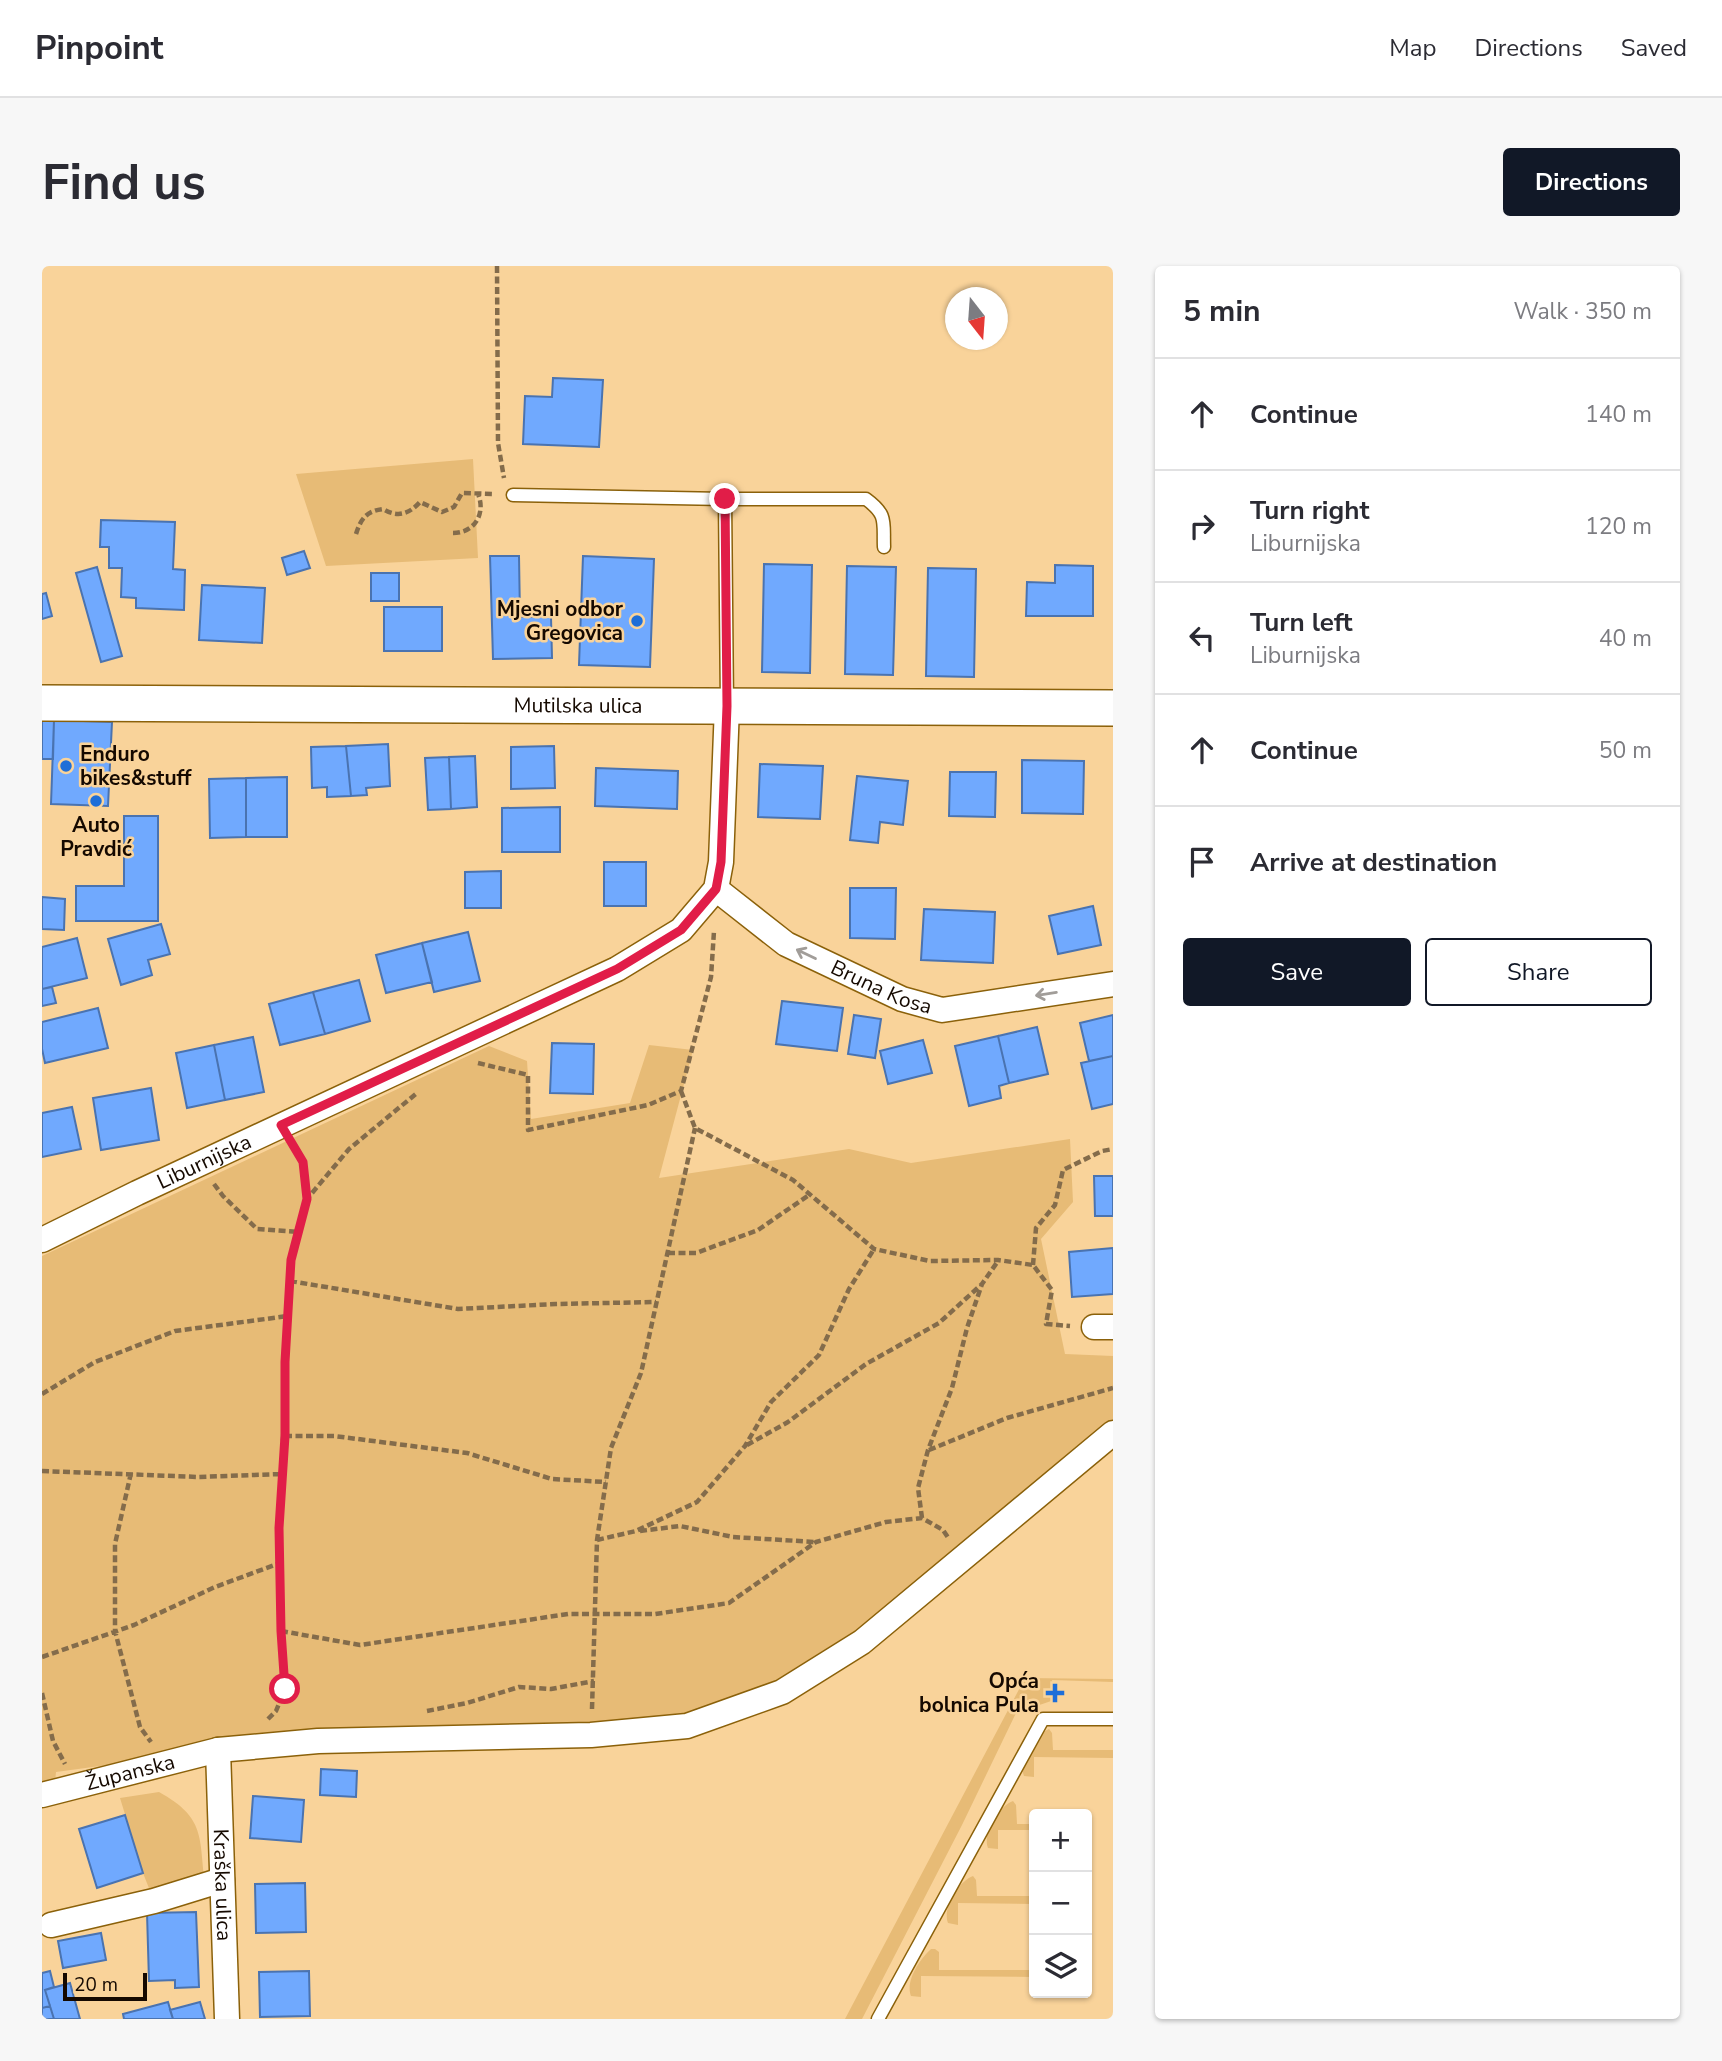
<!DOCTYPE html>
<meta charset="utf-8">
<style>
:root{--surface:#fff;--page:#f7f7f7;--text:#2b2b33;--muted:#7c7c81;--line:#e1e1e2;--accent:#111827}
body{margin:0;font-family:"Nunito Sans",sans-serif;background:var(--page);color:var(--text)}
.controls{position:absolute;right:21px;bottom:21px;display:grid;overflow:hidden;border-radius:7px;box-shadow:0 2px 5px #0004}
.controls button{width:63px;height:63px;display:grid;place-items:center;padding:0;border:0;border-bottom:2px solid var(--line);background:var(--surface);color:var(--text);font:35px sans-serif}
.compass{position:absolute;left:903px;top:21px;width:63px;height:63px;border-radius:50%;background:var(--surface);box-shadow:0 2px 5px #0004;rotate:163deg}
.scale{position:absolute;left:21px;bottom:18px;width:84px;box-sizing:border-box;padding-left:7px;border:4px solid #150900;border-top:0;font-size:19px;line-height:24px;white-space:nowrap;color:#150900;-webkit-text-stroke:5px #f9d39a;paint-order:stroke}
.stop{position:absolute;width:21px;height:21px;margin:-16px;border:5px solid #e11d48;border-radius:50%;background:#fff}
.stop.end{background:#e11d48;border-color:#fff;box-shadow:0 2px 7px #0008}
.list{margin:0;padding:0;list-style:none}
h2{display:flex;justify-content:space-between;align-items:center;height:91px;margin:0;padding:0 28px;font-size:30px}
h2 small{font-size:23px;font-weight:400;color:var(--muted)}
.list li{display:grid;grid-template-columns:46px 1fr auto;gap:21px;align-items:center;box-sizing:border-box;height:112px;padding:0 28px;border-top:2px solid var(--line)}
.list b{display:block;font-size:26px;white-space:nowrap}
.list p{margin:0;font-size:23px;white-space:nowrap;color:var(--muted)}
.list em{font-size:23px;font-style:normal;color:var(--muted)}
.actions{display:flex;gap:14px;padding:21px 28px}
.actions a{flex:1;padding:16px 0;border:2px solid var(--accent);border-radius:7px;text-align:center;font-size:24px;color:var(--accent)}
.actions .main{background:var(--accent);color:#fff}
.icon{flex:none;width:38px;height:38px;fill:none;stroke:currentColor;stroke-width:2;stroke-linecap:round;stroke-linejoin:round}
.map{position:relative;flex:none;width:1071px;height:1753px;overflow:hidden;border-radius:7px}
header{display:flex;align-items:center;gap:42px;box-sizing:border-box;height:98px;padding:0 35px;background:var(--surface);border-bottom:2px solid var(--line)}
header strong{font-size:33px}
nav{display:flex;gap:38px;margin-inline-start:auto;font-size:24px}
.intro{display:flex;align-items:center;justify-content:space-between;box-sizing:border-box;height:168px;padding:0 42px}
h1{margin:0;font-size:49px}
.button{padding:18px 32px;border-radius:7px;background:var(--accent);color:#fff;font-size:24px;font-weight:700}
main{display:flex;gap:42px;padding:0 42px}
aside{flex:1;background:var(--surface);border-radius:7px;box-shadow:0 2px 5px #0004}
.map>svg:first-child{display:block}
.green{fill:#e7bb76}
.building{fill:#70a9fe;stroke:#4a73b0;stroke-width:2}
.lines{fill:none;stroke-linecap:round;stroke-linejoin:round}
.service-casing{stroke:#8b610a;stroke-width:15}
.minor-casing{stroke:#8b610a;stroke-width:27}
.secondary-casing{stroke:#8b610a;stroke-width:38}
.path{stroke:#846c4b;stroke-width:4.5;stroke-dasharray:7 3.5;stroke-linecap:butt}
.service{stroke:#fff;stroke-width:12}
.minor{stroke:#fff;stroke-width:24}
.secondary{stroke:#fff;stroke-width:35}
.oneway{stroke:#a19d99}
.route{stroke:#e11d48;stroke-width:9}
.poi-dot{fill:#1e6ed8;stroke:#f9d39a;stroke-width:2.5}
.labels{text-anchor:middle;dominant-baseline:central;stroke-width:5;stroke-linejoin:round;paint-order:stroke}
.poi-label{font-size:21px;font-weight:bold;fill:#150900;stroke:#f9d39a;text-anchor:end}
.street-label{font-size:21px;fill:#150900;stroke:#f9d39a}
</style>
<header>
<strong>Pinpoint</strong>
<nav><a>Map</a><a>Directions</a><a>Saved</a></nav>
</header>
<div class="intro"><h1>Find us</h1><a class="button">Directions</a></div>
<main>
<div class="map">
<svg width="1071" height="1753" viewBox="0 0 1071 1753">
<rect width="100%" height="100%" fill="#f9d39a"/>
<path class="green" d="M431 193 436 292 284 300 254 208Z
M607 779 651 784 617 912 807 883 869 897 1028 873 1031 936 999 973 1023 1088 1071 1090V1164L820 1376 645 1460 176 1484 14 1506 12 1526 0 1529V990L447 780 485 795 489 853 588 837Z
M983 1412 1071 1413V1416L1010 1414 1015 1433 974 1447 920 1559 820 1753H803Z
M1007 1463 1010 1467 1011 1484H1071V1492L992 1491V1511L982 1510 980 1504 999 1467Z
M117 1526C164 1552 157 1571 163 1619L112 1635 101 1607 78 1532Z
M971 1535 974 1539 975 1558H992V1564H956V1583L946 1582C940 1567 957 1540 971 1535Z
M931 1610 934 1614 935 1630H992V1638L916 1637V1659L906 1657C900 1642 917 1615 931 1610Z
M889 1683H893L897 1686V1704H992V1711L879 1710V1731L869 1730C863 1715 878 1693 889 1683Z"/>
<path class="building" d="M511 112 561 114 557 181 481 178 483 130 510 131Z
M59 254 133 256 131 303 143 304 142 344 94 342V332L79 331 80 302H67V281H58Z
M262 285 268 302 245 309 240 292Z
M448 290H477L478 351H509L510 392 451 393Z
M541 290 612 293 608 401 537 399Z
M722 298 770 299 768 407 720 406Z
M1013 299 1051 300V350H984L985 316 1013 317Z
M805 300 854 301 851 409 803 408Z
M55 301 80 390 59 396 34 307Z
M886 302 934 303 932 411 884 410Z
M329 307H357V335H329Z
M160 319 223 322 220 377 157 374Z
M4 327 10 350 0 353V328Z
M342 341H400V385H342Z
M0 453 12 454 11 493H0Z
M12 454 70 456 66 540 9 538Z
M346 478 348 520 324 522 325 529 309 530 304 480Z
M304 480 309 530 285 531V521L270 522 269 481Z
M512 480 513 522 469 523V481Z
M433 490 435 541 409 543 407 491Z
M407 491 409 543 386 544 383 492Z
M980 494 1042 495 1041 548 980 547Z
M718 498 781 500 778 553 716 551Z
M554 502 636 505 635 543 553 540Z
M908 506H954L953 551 907 550Z
M815 510 866 515 861 559 838 556 836 577 808 574Z
M245 511V571H204V512Z
M204 512V571L168 572 167 513Z
M518 541V586H460V542Z
M82 550H116V655H34V620H82Z
M562 596H604V640H562Z
M459 605V642H423V606Z
M808 622H854L853 673 808 672Z
M0 631 23 633 22 664 0 663Z
M1051 640 1059 679 1016 688 1007 650Z
M882 643 953 646 951 697 879 694Z
M119 658 128 688 106 694 110 709 79 719 66 673Z
M426 666 438 715 392 726 380 677Z
M35 672 45 712 0 723V681Z
M380 677 390 716 344 727 334 689Z
M317 714 328 755 283 768 271 726Z
M10 721 14 737 0 740V723Z
M271 726 283 768 238 779 227 738Z
M740 735 801 742 795 785 734 778Z
M56 742 66 782 3 797 0 783V756Z
M812 749 839 753 833 792 806 788Z
M1071 749V790L1047 795 1038 757Z
M995 761 1006 808 967 817 956 770Z
M956 770 967 817 957 820 959 832 927 840 913 780Z
M211 771 222 826 183 834 172 779Z
M881 774 890 807 846 818 838 785Z
M510 777 552 778 551 828 508 827Z
M172 779 183 834 145 842 134 787Z
M1071 790V838L1050 843 1039 797Z
M109 822 117 874 59 884 51 832Z
M30 841 39 883 0 891V847Z
M1052 910H1071V950H1053Z
M1071 982V1028L1030 1031 1027 986Z
M279 1503 315 1505 314 1531 278 1529Z
M211 1530 262 1534 259 1576 208 1572Z
M83 1549 101 1607 55 1622 37 1563Z
M263 1617 264 1666 214 1667 213 1618Z
M154 1646 157 1721 133 1722V1714L107 1715 105 1647Z
M59 1667 64 1694 21 1702 16 1675Z
M8 1705 12 1721 3 1724 8 1740 0 1742V1707Z
M267 1705 268 1750 218 1751 217 1706Z
M28 1717 38 1753H12L3 1724Z
M126 1736 131 1753H82L81 1748Z
M158 1736 163 1753H131L128 1744Z
M8 1740 12 1753H0V1742Z"/>
<g class="lines">
<g class="service-casing">
<path id="service" d="M471 229 683 233 685 440
M683 233H824C846 249 841 256 842 281
M836 1753 1001 1453H1071"/>
</g>
<g class="minor-casing">
<g id="minor">
<path id="s1" d="M674 623 744 678 860 733 900 744 1071 718"/>
<path id="s2" d="M0 974 95 927 575 703 639 664 674 623 679 596 685 440"/>
<path d="M1052 1061H1071"/>
<path id="s3" d="M176 1484 185 1753"/>
<path id="s4" d="M0 1529 176 1484 276 1475 549 1469 645 1460 740 1426 820 1376 1071 1167"/>
<path d="M9 1659 112 1635 180 1614"/>
</g>
</g>
<g class="secondary-casing">
<g id="secondary">
<path id="s5" d="M0 437 1071 442"/>
</g>
</g>
<path class="path" d="M455 0 456 177 462 212
M411 267C433 267 444 247 436 228
M314 268C319 252 325 245 341 243 356 252 367 248 378 236L400 246 412 241 420 227 453 228
M436 797 486 809V864L606 839 639 825 669 711 672 665
M639 825 653 862 751 914 832 983 888 995 956 994 991 999 1010 1024 1004 1058 1028 1060
M252 880 261 896 265 932
M172 918 181 930 215 963 256 966
M626 987H654L716 964 767 929
M991 999 994 962 1013 939 1021 904 1060 885 1071 883
M248 1015 416 1043 514 1038 614 1036
M0 1128 53 1096 133 1065 246 1050
M243 1170H292L425 1187 510 1213 564 1216
M705 1179 746 1156 824 1098 897 1057 940 1018
M887 1184 965 1152 1071 1122
M0 1205 157 1211 240 1208
M89 1207 73 1278V1365L98 1461 109 1476
M880 1252 876 1222 886 1184 910 1122 925 1062 940 1018 956 995
M598 1265 638 1260 691 1271 773 1276
M555 1274 594 1265 655 1236 703 1180 729 1136 777 1089 807 1023 832 983
M239 1365 318 1379 526 1348H613L687 1337 774 1276 844 1256 880 1252 901 1264 907 1273
M0 1391 92 1359 173 1321 238 1297
M0 1427 11 1475 23 1498
M550 1443 555 1274 569 1182 599 1107 653 862
M385 1445 425 1437 477 1421 509 1423 552 1415
M226 1453 234 1445 243 1423 239 1365 237 1262 249 994 265 933 307 883 375 827"/>
<use href="#service" class="service"/>
<use href="#minor" class="minor"/>
<use href="#secondary" class="secondary"/>
</g>
<defs><path id="oneway-shaft" d="M-6 0H5M1.5-3L5.5 0L1.5 3" fill="none" stroke-width="1.6" stroke-linecap="round" stroke-linejoin="round" transform="scale(1.75)"/></defs>
<g class="oneway">
<use href="#oneway-shaft" transform="translate(764 688) rotate(-154)"/>
<use href="#oneway-shaft" transform="translate(1004 728) rotate(171)"/>
</g>
<g class="lines">
<path class="route" d="M243 1423 239 1365 237 1262 243 1170V1096L249 994 265 933 261 896 239 859 575 703 639 664 674 623 679 596 685 440 683 233"/>
</g>
<g class="poi-dot">
<circle cx="595" cy="355" r="7"/>
<circle cx="24" cy="500" r="7"/>
<circle cx="54" cy="535" r="7"/>
<path d="M1009.5 1416.5h7v7h7v7h-7v7h-7v-7h-7v-7h7z"/>
</g>
<g class="labels">
<g class="poi-label">
<text x="581" y="343">Mjesni odbor<tspan x="581" dy="24">Gregovica</tspan></text>
<text x="38" y="488" text-anchor="start">Enduro<tspan x="38" dy="24">bikes&amp;stuff</tspan></text>
<text x="54" y="559" text-anchor="middle">Auto<tspan x="54" dy="24">Pravdić</tspan></text>
<text x="997" y="1415">Opća<tspan x="997" dy="24">bolnica Pula</tspan></text>
</g>
<g class="street-label">
<text stroke="none"><textPath href="#s5" startOffset="536">Mutilska ulica</textPath></text>
<text stroke="none"><textPath href="#s1" startOffset="194">Bruna Kosa</textPath></text>
<text stroke="none"><textPath href="#s2" startOffset="180">Liburnijska</textPath></text>
<text stroke="none"><textPath href="#s4" startOffset="91">Županska</textPath></text>
<text stroke="none"><textPath href="#s3" startOffset="135">Kraška ulica</textPath></text>
</g>
</g>
</svg>
<div class="controls">
<button>+</button>
<button>−</button>
<button><svg class="icon" aria-label="layers" viewBox="0 0 24 24"><path d="M12 4l9 5-9 5-9-5zM3 14l9 5 9-5"/></svg></button>
</div>
<svg class="compass" viewBox="-18 -18 36 36"><path d="M0-13l5 13h-10z" fill="#e53935"/><path d="M0 13l5-13h-10z" fill="#7c7c81"/></svg>
<div class="scale">20 m</div>
<div class="stop" style="left:243px;top:1423px"></div>
<div class="stop end" style="left:683px;top:233px"></div>
</div>
<aside>
<h2>5 min<small>Walk · 350 m</small></h2>
<ul class="list">
<li><svg class="icon" aria-label="ahead" viewBox="0 0 24 24"><path d="M12 20V5M6 11l6-6 6 6"/></svg><div><b>Continue</b></div><em>140 m</em></li>
<li><svg class="icon" aria-label="right" viewBox="0 0 24 24"><path d="M7 20v-9h11M14 6l5 5-5 5"/></svg><div><b>Turn right</b><p>Liburnijska</p></div><em>120 m</em></li>
<li><svg class="icon" aria-label="left" viewBox="0 0 24 24"><path d="M17 20v-9H6M10 6l-5 5 5 5"/></svg><div><b>Turn left</b><p>Liburnijska</p></div><em>40 m</em></li>
<li><svg class="icon" aria-label="ahead" viewBox="0 0 24 24"><path d="M12 20V5M6 11l6-6 6 6"/></svg><div><b>Continue</b></div><em>50 m</em></li>
<li><svg class="icon" aria-label="arrive" viewBox="0 0 24 24"><path d="M6 21V4h12l-3 4 3 4H6"/></svg><div><b>Arrive at destination</b></div></li>
</ul>
<div class="actions"><a class="main">Save</a><a>Share</a></div>
</aside>
</main>
